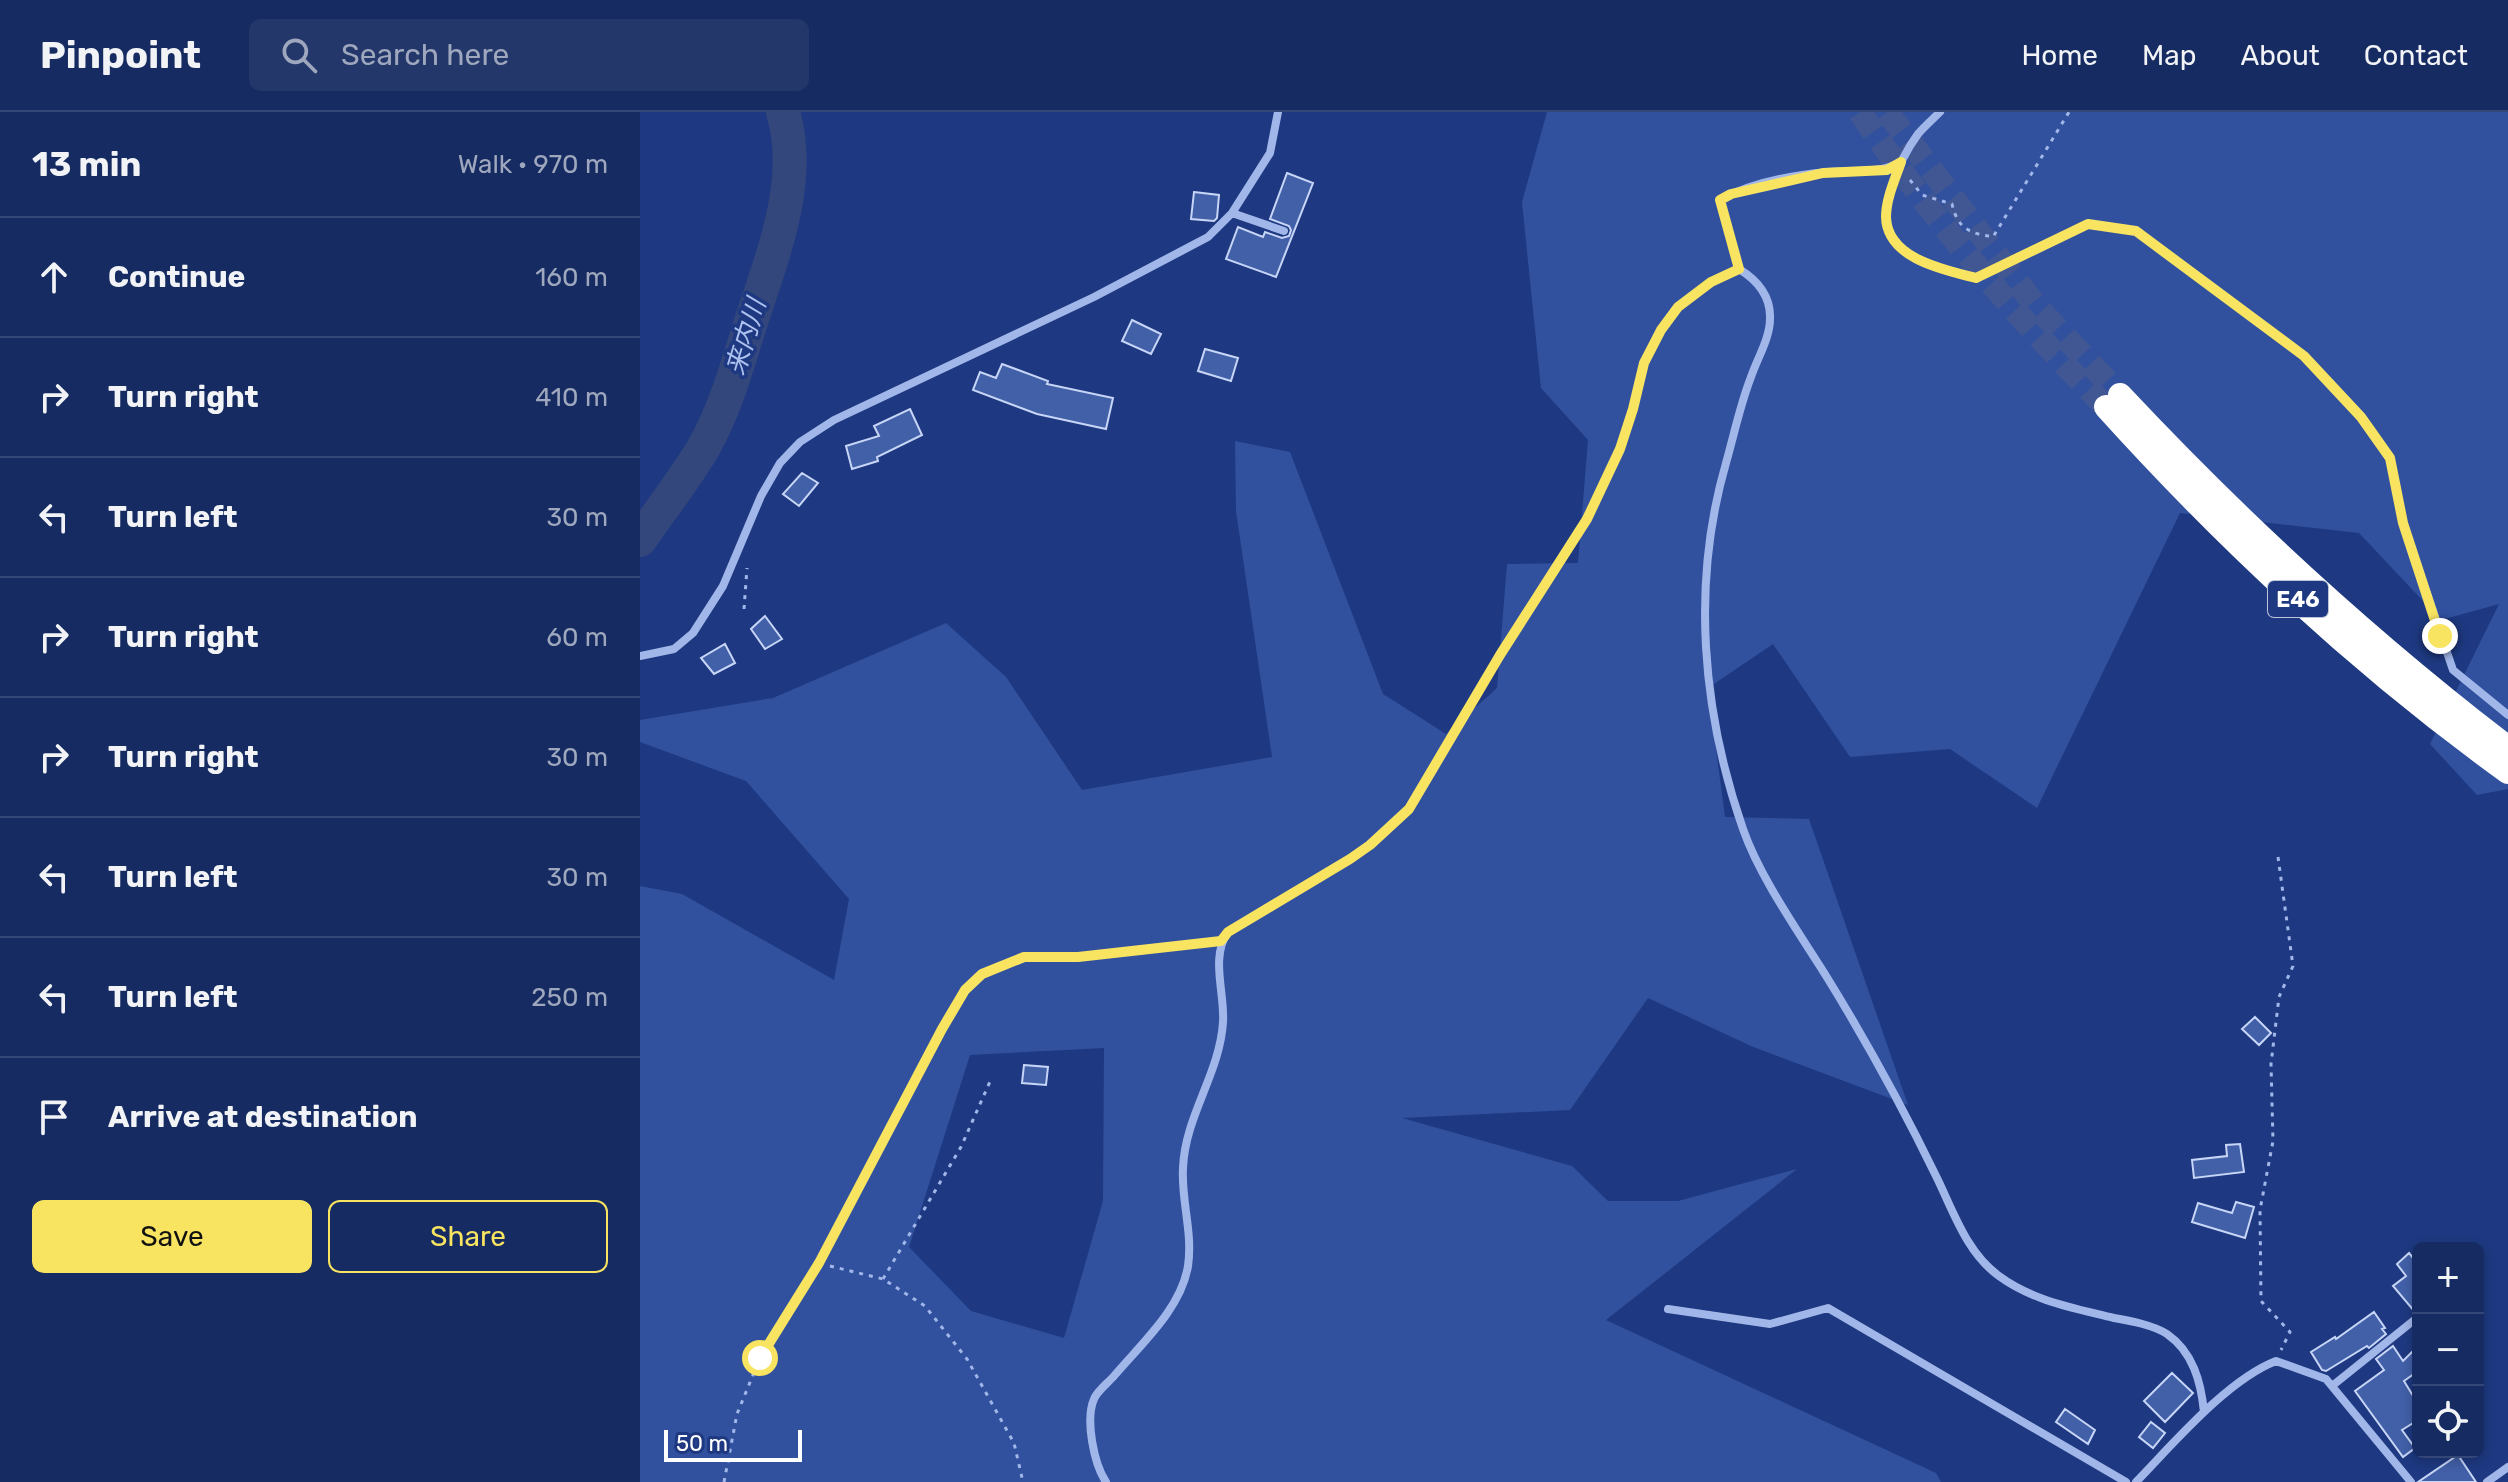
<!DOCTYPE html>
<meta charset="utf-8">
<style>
:root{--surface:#162b61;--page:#23376a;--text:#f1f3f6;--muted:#9ea7bd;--line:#354776;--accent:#f8e461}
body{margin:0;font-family:Rubik,"Noto Sans JP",sans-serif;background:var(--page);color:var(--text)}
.controls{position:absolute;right:24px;bottom:24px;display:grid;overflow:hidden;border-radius:12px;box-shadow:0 4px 12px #0003}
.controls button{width:72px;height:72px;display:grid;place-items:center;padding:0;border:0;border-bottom:2px solid var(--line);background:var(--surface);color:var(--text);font:40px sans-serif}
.scale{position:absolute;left:24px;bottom:20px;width:138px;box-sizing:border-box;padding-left:8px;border:4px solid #fff;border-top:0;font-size:22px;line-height:28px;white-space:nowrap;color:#fff;-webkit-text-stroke:6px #1e3981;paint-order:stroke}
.stop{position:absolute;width:24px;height:24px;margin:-18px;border:6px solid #f8e461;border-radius:50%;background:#fff}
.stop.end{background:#f8e461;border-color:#fff;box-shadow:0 2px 8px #0008}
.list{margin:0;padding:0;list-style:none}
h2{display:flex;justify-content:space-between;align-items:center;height:104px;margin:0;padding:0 32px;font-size:34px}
h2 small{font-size:26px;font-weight:400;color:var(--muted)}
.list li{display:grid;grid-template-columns:52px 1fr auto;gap:24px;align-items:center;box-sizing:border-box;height:120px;padding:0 32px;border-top:2px solid var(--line)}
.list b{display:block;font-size:30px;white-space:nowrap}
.list em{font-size:26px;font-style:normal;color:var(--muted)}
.actions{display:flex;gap:16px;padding:24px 32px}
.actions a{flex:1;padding:18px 0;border:2px solid var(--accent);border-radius:12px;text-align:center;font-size:28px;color:var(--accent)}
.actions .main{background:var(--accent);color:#111}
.icon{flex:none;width:44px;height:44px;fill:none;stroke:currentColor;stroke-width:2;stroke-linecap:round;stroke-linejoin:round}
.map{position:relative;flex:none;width:1868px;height:1370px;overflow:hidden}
header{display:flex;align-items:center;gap:48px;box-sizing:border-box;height:112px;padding:0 40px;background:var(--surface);border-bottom:2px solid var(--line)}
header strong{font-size:38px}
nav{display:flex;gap:44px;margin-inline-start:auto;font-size:28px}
.search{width:560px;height:72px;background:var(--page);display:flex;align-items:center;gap:20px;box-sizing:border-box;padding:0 28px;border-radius:12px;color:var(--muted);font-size:30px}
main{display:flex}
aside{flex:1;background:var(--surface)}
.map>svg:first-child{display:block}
.green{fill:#31519f;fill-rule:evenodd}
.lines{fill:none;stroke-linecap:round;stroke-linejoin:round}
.river{stroke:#33477c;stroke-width:34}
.building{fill:#4260a8;stroke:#c7d5f7;stroke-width:2}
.highway-tunnel{stroke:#405794;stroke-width:24;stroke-dasharray:24 12;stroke-linecap:butt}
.path{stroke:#a2b7e9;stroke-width:3;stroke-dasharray:4 6;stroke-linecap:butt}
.street{stroke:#a2b7e9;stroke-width:8}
.highway{stroke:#fff;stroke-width:24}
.route{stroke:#f8e461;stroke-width:10}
.labels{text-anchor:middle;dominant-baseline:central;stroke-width:7;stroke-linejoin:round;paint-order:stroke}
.shield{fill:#1e3981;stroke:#bcc4d9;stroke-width:2}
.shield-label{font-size:22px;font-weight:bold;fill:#fff}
.water-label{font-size:26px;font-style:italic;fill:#aec2f0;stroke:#1e3981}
</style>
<header>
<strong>Pinpoint</strong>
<div class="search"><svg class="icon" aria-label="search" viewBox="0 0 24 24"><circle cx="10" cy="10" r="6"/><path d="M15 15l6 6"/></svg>Search here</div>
<nav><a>Home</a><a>Map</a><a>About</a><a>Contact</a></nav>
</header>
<main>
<aside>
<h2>13 min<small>Walk · 970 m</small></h2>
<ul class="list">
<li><svg class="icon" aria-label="ahead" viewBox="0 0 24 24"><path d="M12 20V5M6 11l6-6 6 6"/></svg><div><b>Continue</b></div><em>160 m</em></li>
<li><svg class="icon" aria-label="right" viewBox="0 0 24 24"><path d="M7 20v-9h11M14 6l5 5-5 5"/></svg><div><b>Turn right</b></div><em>410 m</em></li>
<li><svg class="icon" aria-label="left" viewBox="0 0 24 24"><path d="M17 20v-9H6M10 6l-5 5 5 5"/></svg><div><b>Turn left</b></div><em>30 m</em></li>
<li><svg class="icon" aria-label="right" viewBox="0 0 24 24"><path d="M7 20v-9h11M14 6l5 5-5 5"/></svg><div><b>Turn right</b></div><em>60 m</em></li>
<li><svg class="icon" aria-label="right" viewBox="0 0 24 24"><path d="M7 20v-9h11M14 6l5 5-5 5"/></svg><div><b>Turn right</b></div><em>30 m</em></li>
<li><svg class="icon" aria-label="left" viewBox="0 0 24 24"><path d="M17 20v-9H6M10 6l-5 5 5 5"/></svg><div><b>Turn left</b></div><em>30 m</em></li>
<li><svg class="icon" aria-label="left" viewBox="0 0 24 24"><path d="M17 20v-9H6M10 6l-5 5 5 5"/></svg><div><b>Turn left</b></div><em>250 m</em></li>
<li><svg class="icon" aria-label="arrive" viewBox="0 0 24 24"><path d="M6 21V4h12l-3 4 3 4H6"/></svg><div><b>Arrive at destination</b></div></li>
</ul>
<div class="actions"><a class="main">Save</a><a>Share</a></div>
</aside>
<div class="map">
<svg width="1868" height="1370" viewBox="0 0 1868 1370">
<rect width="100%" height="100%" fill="#1e3981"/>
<path class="green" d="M907 0H1868V677L1837 683 1790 632 1859 492 1801 508 1719 421 1540 401 1397 696 1310 637 1210 645 1133 532 1068 576 1085 705 1169 707 1268 993 1111 934 1008 886 930 998 762 1006 932 1054 968 1089H1038L1157 1057 966 1208 1296 1361 1301 1370H0V774L42 782 194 868 209 787 106 669 0 630V608L133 586 306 511 366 565 442 678 632 645 596 399 595 329 650 340 743 582 806 622 857 576 867 452 938 451 948 328 901 276 882 90ZM464 936 463 1089 424 1226 331 1199 269 1135 330 943Z"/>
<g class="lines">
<path class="river" d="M0 428C21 397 46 366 65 333 86 295 97 254 110 213 131 147 164 70 143 0"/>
</g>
<path class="building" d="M647 61 673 71 636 165 586 147 598 115 623 125 625 120 642 126 649 124 651 118 649 114 630 107Z
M554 80 579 83 577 106 574 109 551 107Z
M492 208 521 222 511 242 482 229Z
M565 237 598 246 591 269 558 259Z
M362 252 408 269 407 272 473 286 466 317 397 302 333 278 340 260 356 266Z
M270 297 282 323 237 345 238 349 212 357 206 334 239 324 234 314Z
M162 361 178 371 159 394 143 382Z
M125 504 142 527 125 537 111 517Z
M85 532 95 551 74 562 61 546Z
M1615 905 1631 921 1619 933 1602 917Z
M384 953 408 955 406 973 382 971Z
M1600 1032 1604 1060 1554 1066 1552 1048 1587 1044 1586 1033Z
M1596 1090 1614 1095 1605 1126 1552 1110 1558 1091 1592 1101Z
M1769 1141 1778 1152V1198L1774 1199 1753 1174 1766 1164 1757 1152Z
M1734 1200 1745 1216 1742 1217 1746 1222 1729 1236 1727 1234 1686 1259 1682 1258 1671 1240 1695 1225 1696 1227Z
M1753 1234 1763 1249 1778 1234V1259L1764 1269 1778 1292V1308L1762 1318 1775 1336 1763 1345 1715 1279 1744 1258 1736 1247Z
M1532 1261 1553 1281 1525 1310 1504 1289Z
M1425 1297 1455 1318 1448 1332 1416 1310Z
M1511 1310 1525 1321 1513 1336 1499 1325Z
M1818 1343 1836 1370H1778Z"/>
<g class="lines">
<path class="highway-tunnel" d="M1220 0C1291 106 1376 204 1466 295
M1247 0 1395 193 1480 283"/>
<path class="path" d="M1270 68 1282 83 1312 92C1318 117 1329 121 1353 125L1429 0
M104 497 107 456
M1638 745 1653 854 1639 885 1631 952 1633 1029 1620 1098 1621 1189 1650 1220 1641 1238
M190 1154 243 1167 285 1194 327 1247 374 1331 383 1370
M243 1167 321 1035 352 965
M84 1370 97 1302 120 1246 173 1161"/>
<path class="street" d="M1300 0C1293 7 1285 14 1278 22 1261 45 1235 100 1253 126 1270 153 1308 159 1336 166L1448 112 1496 119 1664 244 1721 305 1750 346 1763 411 1813 558 1868 603
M1261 50C1240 62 1213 58 1188 60 1154 63 1110 71 1080 88L1099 157C1117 168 1131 184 1130 207 1130 226 1117 247 1111 265 1100 293 1094 323 1086 351 1051 472 1062 599 1103 717 1120 766 1160 822 1188 867 1228 932 1264 998 1297 1066 1314 1101 1327 1141 1359 1164 1393 1189 1434 1196 1474 1206 1491 1209 1513 1213 1527 1222 1553 1240 1561 1270 1564 1300
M592 101 644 119
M0 544 34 537 53 521 83 474 121 384 140 351 160 330 194 308 454 185 568 125 592 101 630 41 638 0
M179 1151 302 917 325 878 342 862 384 845H438L581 829
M1028 1197 1130 1212 1188 1196 1486 1370
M1692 1274 1778 1205
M466 1370C454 1352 445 1308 454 1287 457 1279 468 1271 474 1264 501 1232 541 1197 548 1154 553 1120 541 1089 543 1056 545 1004 580 961 583 910 585 881 570 845 588 820L710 747 730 733 769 697 860 543 947 407 980 337 993 297 1004 251 1021 218 1038 195 1071 170 1099 157
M1496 1370C1533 1332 1587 1268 1636 1249L1686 1267 1771 1370
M1847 1370 1868 1355"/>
<path class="highway" d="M1480 283C1601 412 1727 528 1868 636
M1466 295C1587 429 1721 554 1868 660"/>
</g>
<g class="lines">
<path class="route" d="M120 1246 179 1151 302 917 325 878 342 862 384 845H438L581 829 588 820 710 747 730 733 769 697 860 543 947 407 980 337 993 297 1004 251 1021 218 1038 195 1071 170 1099 157 1080 88 1091 82 1183 61 1247 58 1261 50C1255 67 1246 87 1246 105 1247 147 1305 158 1336 166L1448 112 1496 119 1664 244 1721 305 1750 346 1763 411 1800 524"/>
</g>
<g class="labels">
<rect class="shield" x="1628" y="469" width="60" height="36" rx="6"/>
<g class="shield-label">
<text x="1658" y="487">E46</text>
</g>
<g class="water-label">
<text transform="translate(106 225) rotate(-73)">来内川</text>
</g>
</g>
</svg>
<div class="controls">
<button>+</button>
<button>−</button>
<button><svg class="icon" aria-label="locate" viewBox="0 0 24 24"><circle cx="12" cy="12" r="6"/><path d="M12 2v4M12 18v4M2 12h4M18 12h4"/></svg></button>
</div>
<div class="scale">50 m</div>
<div class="stop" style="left:120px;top:1246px"></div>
<div class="stop end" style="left:1800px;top:524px"></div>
</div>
</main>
